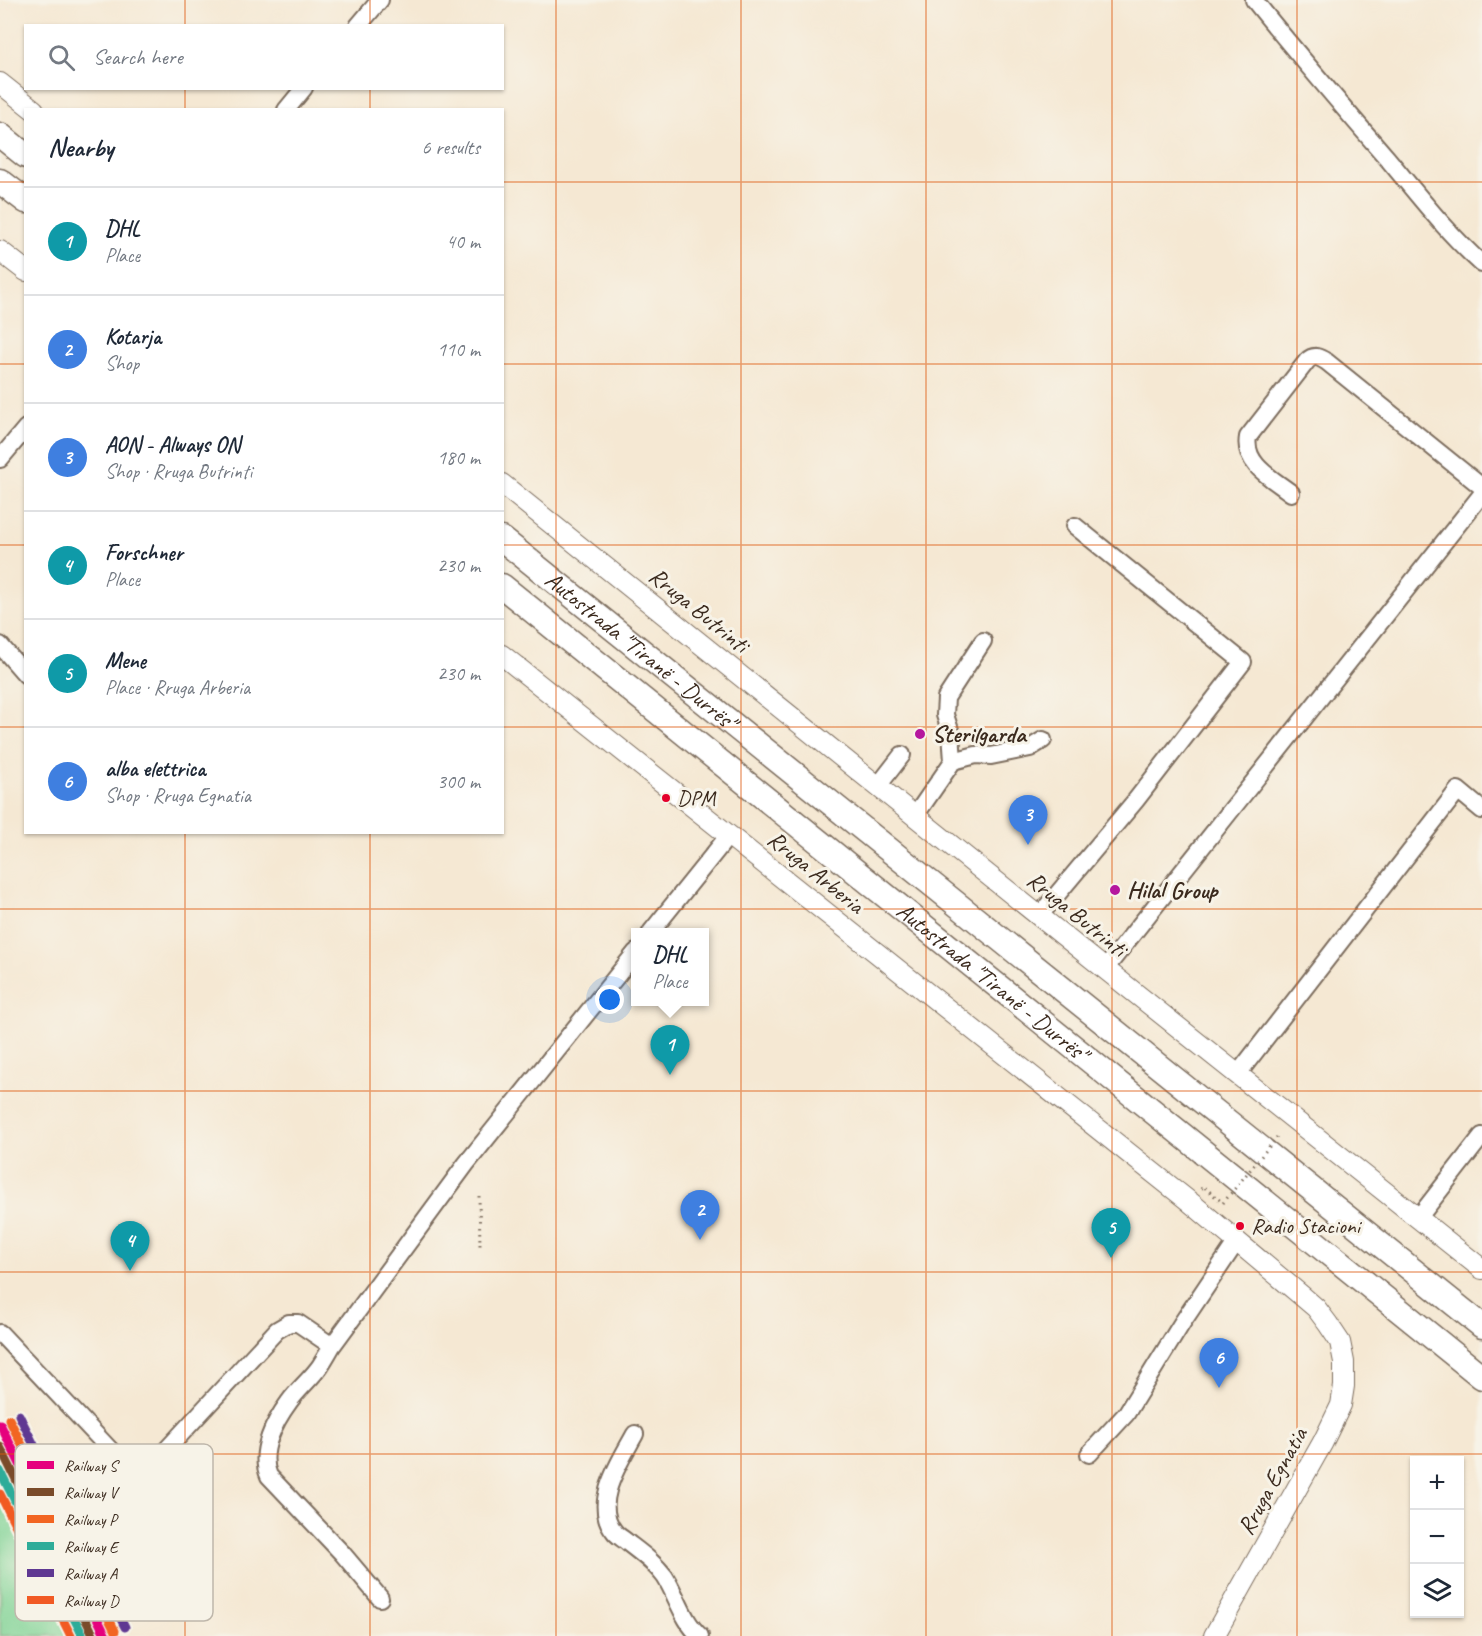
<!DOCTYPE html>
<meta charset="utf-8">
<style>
:root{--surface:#fff;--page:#f6f6f7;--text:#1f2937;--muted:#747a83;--line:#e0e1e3;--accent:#b5179e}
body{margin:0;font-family:Caveat,sans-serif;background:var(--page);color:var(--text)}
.controls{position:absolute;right:18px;bottom:18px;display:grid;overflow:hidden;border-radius:0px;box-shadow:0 2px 4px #0004}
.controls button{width:54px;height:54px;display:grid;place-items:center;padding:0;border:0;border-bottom:2px solid var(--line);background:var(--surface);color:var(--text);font:30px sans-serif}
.you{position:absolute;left:610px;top:1000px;width:21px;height:21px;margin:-15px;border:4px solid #fff;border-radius:50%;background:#1a73e8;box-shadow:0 0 0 9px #1a73e833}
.badge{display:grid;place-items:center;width:39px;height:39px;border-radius:50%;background:var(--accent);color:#fff;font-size:20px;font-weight:700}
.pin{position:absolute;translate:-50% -50px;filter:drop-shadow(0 2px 3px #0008)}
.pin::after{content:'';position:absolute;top:32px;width:21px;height:18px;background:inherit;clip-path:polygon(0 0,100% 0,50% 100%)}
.popup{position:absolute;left:631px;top:928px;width:78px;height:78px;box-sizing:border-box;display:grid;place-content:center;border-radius:0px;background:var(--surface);filter:drop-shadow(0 2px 4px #0005);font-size:20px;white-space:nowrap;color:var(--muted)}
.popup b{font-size:22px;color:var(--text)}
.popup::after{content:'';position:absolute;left:50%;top:100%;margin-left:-12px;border:12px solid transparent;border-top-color:var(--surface)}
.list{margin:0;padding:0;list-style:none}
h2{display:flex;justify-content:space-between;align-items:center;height:78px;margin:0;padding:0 24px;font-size:26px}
h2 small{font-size:20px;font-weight:400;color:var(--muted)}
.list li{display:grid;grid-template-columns:39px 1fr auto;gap:18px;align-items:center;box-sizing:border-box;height:108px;padding:0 24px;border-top:2px solid var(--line)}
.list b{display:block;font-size:22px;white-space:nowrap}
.list p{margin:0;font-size:20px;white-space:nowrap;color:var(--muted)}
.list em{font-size:20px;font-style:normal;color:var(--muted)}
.icon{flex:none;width:33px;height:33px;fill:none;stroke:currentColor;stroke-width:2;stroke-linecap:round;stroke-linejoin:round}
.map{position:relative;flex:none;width:1482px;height:1636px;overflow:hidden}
.search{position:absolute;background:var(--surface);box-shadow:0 2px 4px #0004;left:24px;top:24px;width:480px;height:66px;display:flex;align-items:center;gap:15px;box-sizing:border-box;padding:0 21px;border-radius:0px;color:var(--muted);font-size:22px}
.panel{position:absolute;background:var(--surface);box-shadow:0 2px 4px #0004;left:24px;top:108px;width:480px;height:726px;border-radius:0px}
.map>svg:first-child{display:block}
.green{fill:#80d395;stroke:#5e7e5a;stroke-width:1.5}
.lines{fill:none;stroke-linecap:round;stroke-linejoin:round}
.minor-casing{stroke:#7c6c5d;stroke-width:20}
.major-casing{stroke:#7c6c5d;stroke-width:22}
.highway-casing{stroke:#7c6c5d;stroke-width:27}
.path{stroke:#7c6c5d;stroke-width:3;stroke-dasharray:1.5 4.5;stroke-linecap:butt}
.minor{stroke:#fff;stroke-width:16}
.major{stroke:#fff;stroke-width:20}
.highway{stroke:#fff;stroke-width:24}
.path-bridge{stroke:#7c6c5d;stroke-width:3;stroke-dasharray:1.5 4.5;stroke-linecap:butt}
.rail-1-casing{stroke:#f7f3e8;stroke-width:14}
.rail-2-casing{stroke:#f7f3e8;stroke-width:14}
.rail-3-casing{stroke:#f7f3e8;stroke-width:14}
.rail-4-casing{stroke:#f7f3e8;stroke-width:14}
.rail-5-casing{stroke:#f7f3e8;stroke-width:14}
.rail-6-casing{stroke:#f7f3e8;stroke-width:14}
.rail-1{stroke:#e5007d;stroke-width:9}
.rail-2{stroke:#7a4b2a;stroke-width:9}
.rail-3{stroke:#f26522;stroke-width:9}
.rail-4{stroke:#2eac99;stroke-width:9}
.rail-5{stroke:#5f3892;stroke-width:9}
.rail-6{stroke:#f15a24;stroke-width:9}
.grid{fill:none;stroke:#df570d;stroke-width:1.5;stroke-opacity:0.55}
.poi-dot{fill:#b5179e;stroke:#f7f3e8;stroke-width:2}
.bus-dot{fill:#e4002b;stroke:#f7f3e8;stroke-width:2}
.labels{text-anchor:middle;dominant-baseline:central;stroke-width:6;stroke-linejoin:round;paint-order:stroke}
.bus-label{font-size:22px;fill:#3b2a1e;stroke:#f7f3e8;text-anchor:start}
.street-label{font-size:24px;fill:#3b2a1e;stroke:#f7f3e8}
.poi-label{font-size:24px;font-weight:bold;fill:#3b2a1e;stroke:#f7f3e8;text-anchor:start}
.key{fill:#f7f3e8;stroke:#bfb7ab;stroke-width:1.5}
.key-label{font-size:16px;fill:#3b2a1e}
</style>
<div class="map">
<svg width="1482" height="1636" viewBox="0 0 1482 1636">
<rect width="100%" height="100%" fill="#f7f3e8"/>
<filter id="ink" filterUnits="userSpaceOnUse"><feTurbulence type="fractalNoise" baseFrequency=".0167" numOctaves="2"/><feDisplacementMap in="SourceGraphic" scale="12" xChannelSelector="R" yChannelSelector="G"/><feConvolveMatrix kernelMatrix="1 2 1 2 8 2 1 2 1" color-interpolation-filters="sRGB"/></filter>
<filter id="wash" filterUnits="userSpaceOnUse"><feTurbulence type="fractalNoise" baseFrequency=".008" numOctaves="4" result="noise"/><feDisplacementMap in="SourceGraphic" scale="24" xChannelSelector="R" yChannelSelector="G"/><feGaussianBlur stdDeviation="1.35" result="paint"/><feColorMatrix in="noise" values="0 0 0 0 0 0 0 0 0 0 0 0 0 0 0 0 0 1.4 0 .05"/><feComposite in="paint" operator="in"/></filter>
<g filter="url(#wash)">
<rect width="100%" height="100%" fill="#f5e8d3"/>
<path class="green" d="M0 1492 77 1636H0Z"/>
</g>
<g filter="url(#ink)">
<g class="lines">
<g class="minor-casing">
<path id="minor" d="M1254 0C1297 54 1342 106 1387 158 1418 195 1446 232 1482 264
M358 26 380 0
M286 110 304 88
M0 459 26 428
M1291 493C1273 479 1243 464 1248 437L1307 361C1314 354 1319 357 1327 362L1482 487
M0 645 26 675
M953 761 951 733 945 715 946 698 983 641
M878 786 902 755
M915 816 953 761 976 755 991 756 1030 748 1043 740
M1039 916 1136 800 1243 662 1075 526
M651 932 729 835
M1105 969 1482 494
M1237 1075 1458 790 1482 810
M1419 1217 1482 1136
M0 1333 116 1456 128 1463 146 1468 157 1460 277 1330 289 1323H298L332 1346
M635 1434C621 1460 591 1503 614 1531 617 1536 624 1539 628 1543 641 1553 655 1563 665 1577 677 1596 683 1621 700 1636
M1089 1454 1126 1414 1182 1323 1237 1241
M0 1485 81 1636
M380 1598 342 1553 269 1476C258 1452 275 1421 289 1402 298 1389 311 1379 320 1366 324 1360 328 1353 332 1346L466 1164 636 952"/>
</g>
<g class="major-casing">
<path id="major" d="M0 83 34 110
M0 251 26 271
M502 484 1105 969 1482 1269
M502 655 1190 1202 1302 1296 1316 1308 1328 1324 1340 1342 1344 1362V1386L1341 1405 1323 1442 1214 1636"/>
</g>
<g class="highway-casing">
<g id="highway">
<path d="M0 135 26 156"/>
<path d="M0 181 26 201"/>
<path id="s1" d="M502 539 1482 1326"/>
<path id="s2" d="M502 586 1482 1377"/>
</g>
</g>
<path class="path" d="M1201 1189 1203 1186 1223 1203
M479 1196 480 1246"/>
<use href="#minor" class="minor"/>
<use href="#major" class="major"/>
<use href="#highway" class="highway"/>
<path class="path-bridge" d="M1223 1203 1277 1137"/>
<g class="rail-1-casing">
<path id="rail-1" d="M0 1424 106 1636"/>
</g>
<g class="rail-2-casing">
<path id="rail-2" d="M0 1447 94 1636"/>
</g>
<g class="rail-3-casing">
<path id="rail-3" d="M9 1419 115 1631"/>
</g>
<g class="rail-4-casing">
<path id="rail-4" d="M0 1471 83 1636"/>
</g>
<g class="rail-5-casing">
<path id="rail-5" d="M19 1415 125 1627"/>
</g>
<g class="rail-6-casing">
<path id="rail-6" d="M0 1494 71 1636"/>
</g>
<use href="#rail-1" class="rail-1"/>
<use href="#rail-2" class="rail-2"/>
<use href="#rail-3" class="rail-3"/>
<use href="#rail-4" class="rail-4"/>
<use href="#rail-5" class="rail-5"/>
<use href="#rail-6" class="rail-6"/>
</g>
</g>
<path class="grid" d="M185 0V26M370 0V26M556 0V1636M741 0V1636M926 0V1636M1112 0V1636M1297 0V1636M185 88V110M370 88V110M0 182H26M502 182H1482M0 364H26M502 364H1482M0 545H26M502 545H1482M0 727H26M502 727H1482M185 832V1636M370 832V1636M0 909H1482M0 1091H1482M0 1272H1482M0 1454H1482"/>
<g class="poi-dot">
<circle cx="920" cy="734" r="6"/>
<circle cx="1115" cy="890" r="6"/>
</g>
<g class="bus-dot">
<circle cx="666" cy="798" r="5"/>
<circle cx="1240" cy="1226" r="5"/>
</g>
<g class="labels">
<g class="bus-label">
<text x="677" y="798">DPM</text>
<text x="1251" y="1226">Radio Stacioni</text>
</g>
<g class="street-label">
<text transform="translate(699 610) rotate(39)">Rruga Butrinti</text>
<text stroke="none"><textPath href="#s1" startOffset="178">Autostrada "Tiranë - Durrës"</textPath></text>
<text transform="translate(816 872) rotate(39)">Rruga Arberia</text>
<text transform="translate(1077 914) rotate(39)">Rruga Butrinti</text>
<text stroke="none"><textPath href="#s2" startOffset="630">Autostrada "Tiranë - Durrës"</textPath></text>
<text transform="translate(1272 1481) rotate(-61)">Rruga Egnatia</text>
</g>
<g class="poi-label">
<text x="932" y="734">Sterilgarda</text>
<text x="1127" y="890">Hilal Group</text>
</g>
</g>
<rect x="15" y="1444" width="198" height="177" rx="9" class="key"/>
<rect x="27" y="1461" width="27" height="8" fill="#e5007d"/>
<rect x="27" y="1488" width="27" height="8" fill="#7a4b2a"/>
<rect x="27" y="1515" width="27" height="8" fill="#f26522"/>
<rect x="27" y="1542" width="27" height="8" fill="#2eac99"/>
<rect x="27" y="1569" width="27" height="8" fill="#5f3892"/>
<rect x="27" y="1596" width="27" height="8" fill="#f15a24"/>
<g class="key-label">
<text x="64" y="1471">Railway S</text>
<text x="64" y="1498">Railway V</text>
<text x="64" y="1525">Railway P</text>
<text x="64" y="1552">Railway E</text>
<text x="64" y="1579">Railway A</text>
<text x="64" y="1606">Railway D</text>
</g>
</svg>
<div class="controls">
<button>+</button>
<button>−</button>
<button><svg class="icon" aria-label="layers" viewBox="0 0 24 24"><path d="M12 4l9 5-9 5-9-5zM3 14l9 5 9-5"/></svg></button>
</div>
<div class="you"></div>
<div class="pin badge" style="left:670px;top:1075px;background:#0f9aa8">1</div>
<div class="popup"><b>DHL</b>Place</div>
<div class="pin badge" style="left:700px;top:1240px;background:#3f7fe0">2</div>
<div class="pin badge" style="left:1028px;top:845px;background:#3f7fe0">3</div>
<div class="pin badge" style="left:130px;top:1271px;background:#0f9aa8">4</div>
<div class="pin badge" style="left:1111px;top:1258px;background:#0f9aa8">5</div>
<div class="pin badge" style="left:1219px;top:1388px;background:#3f7fe0">6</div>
<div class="search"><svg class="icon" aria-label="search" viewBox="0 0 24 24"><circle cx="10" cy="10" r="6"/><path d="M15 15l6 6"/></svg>Search here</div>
<section class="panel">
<h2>Nearby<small>6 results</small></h2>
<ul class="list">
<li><span class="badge" style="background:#0f9aa8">1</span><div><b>DHL</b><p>Place</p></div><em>40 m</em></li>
<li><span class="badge" style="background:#3f7fe0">2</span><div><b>Kotarja</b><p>Shop</p></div><em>110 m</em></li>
<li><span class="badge" style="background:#3f7fe0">3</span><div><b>AON - Always ON</b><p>Shop · Rruga Butrinti</p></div><em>180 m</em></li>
<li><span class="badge" style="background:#0f9aa8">4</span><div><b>Forschner</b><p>Place</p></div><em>230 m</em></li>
<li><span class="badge" style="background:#0f9aa8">5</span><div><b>Mene</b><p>Place · Rruga Arberia</p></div><em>230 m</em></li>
<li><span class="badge" style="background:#3f7fe0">6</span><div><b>alba elettrica</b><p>Shop · Rruga Egnatia</p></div><em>300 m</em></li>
</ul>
</section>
</div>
